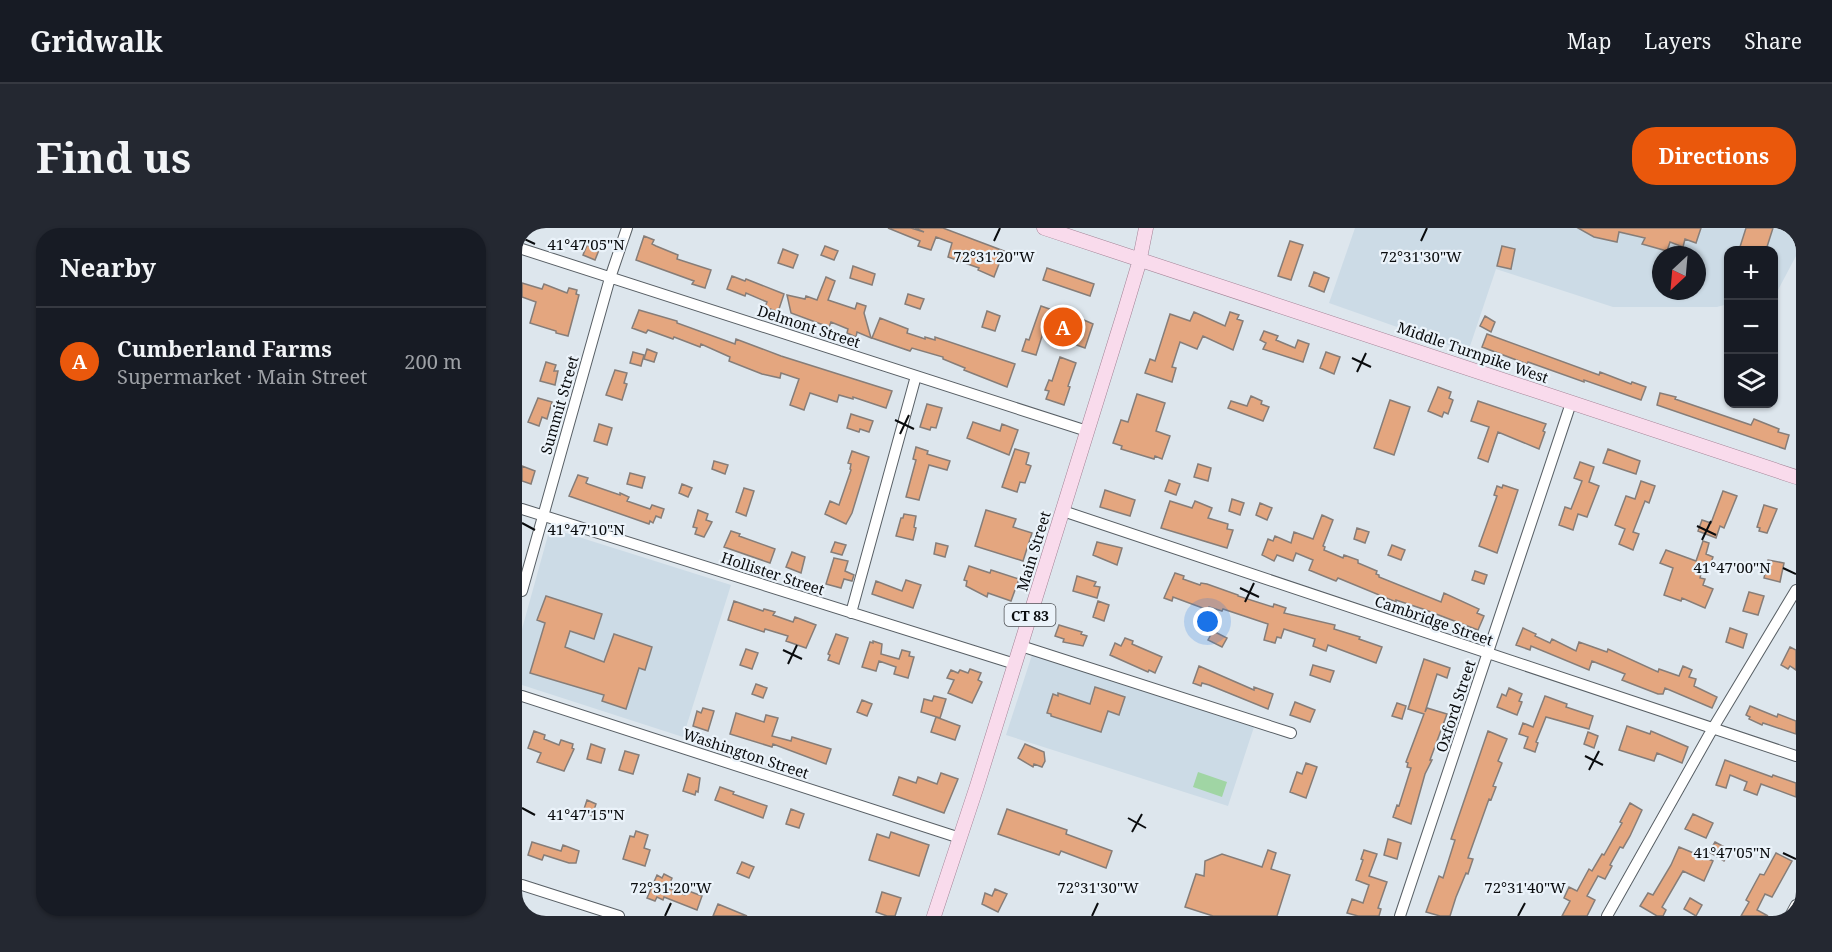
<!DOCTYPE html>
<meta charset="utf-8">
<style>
:root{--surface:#171b24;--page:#242831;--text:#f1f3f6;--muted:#9ea1a6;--line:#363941;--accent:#ea580c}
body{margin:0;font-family:"Noto Serif",serif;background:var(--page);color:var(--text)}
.controls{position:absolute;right:18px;top:18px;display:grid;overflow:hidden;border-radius:12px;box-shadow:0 2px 4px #0004}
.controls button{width:54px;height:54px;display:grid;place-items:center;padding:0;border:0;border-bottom:2px solid var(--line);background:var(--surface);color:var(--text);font:30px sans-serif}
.compass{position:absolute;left:1130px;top:18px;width:54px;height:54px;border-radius:50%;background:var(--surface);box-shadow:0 2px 4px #0004;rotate:206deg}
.you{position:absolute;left:686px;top:394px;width:21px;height:21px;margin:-15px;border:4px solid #fff;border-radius:50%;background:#1a73e8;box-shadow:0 0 0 9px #1a73e833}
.badge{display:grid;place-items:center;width:39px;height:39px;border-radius:50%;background:var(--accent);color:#fff;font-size:20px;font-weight:700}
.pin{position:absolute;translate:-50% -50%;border:3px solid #fff;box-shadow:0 2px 6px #0006}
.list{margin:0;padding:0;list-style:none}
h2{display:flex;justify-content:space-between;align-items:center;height:78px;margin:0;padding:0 24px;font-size:26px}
h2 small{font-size:20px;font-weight:400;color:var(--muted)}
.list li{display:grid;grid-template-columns:39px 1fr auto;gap:18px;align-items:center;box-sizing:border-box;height:108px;padding:0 24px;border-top:2px solid var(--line)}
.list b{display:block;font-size:22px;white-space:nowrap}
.list p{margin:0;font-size:20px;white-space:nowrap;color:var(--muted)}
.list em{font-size:20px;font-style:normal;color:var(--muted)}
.icon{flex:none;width:33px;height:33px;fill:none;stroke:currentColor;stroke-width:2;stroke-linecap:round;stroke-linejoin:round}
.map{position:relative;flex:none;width:1274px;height:688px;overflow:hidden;border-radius:24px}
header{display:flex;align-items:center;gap:36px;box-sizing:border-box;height:84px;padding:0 30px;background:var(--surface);border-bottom:2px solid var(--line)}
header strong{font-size:28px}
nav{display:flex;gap:33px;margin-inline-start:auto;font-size:21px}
.intro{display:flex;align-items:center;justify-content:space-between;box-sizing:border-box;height:144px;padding:0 36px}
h1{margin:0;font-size:42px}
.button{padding:15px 27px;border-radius:24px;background:var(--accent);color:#fff;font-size:21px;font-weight:700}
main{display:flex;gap:36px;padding:0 36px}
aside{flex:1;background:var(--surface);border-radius:24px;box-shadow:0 2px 4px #0004}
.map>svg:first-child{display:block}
.built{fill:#ccdbe6;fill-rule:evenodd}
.green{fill:#a0d5a4}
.building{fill:#e4a67f;stroke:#867d78;stroke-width:1.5}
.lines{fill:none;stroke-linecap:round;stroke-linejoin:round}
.minor-casing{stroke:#585f65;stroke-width:12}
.major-casing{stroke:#a38396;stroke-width:15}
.minor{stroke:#fff;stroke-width:10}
.major{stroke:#f9dbec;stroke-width:14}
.ticks{fill:none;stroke:#0a0c0e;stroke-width:2}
.labels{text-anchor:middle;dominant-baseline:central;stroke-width:4.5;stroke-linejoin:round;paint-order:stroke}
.shield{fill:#ebf3fa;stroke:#4e5155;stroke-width:1.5}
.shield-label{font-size:14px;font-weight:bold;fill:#0a0c0e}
.street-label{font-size:15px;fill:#0a0c0e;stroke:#ebf3fa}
.ticks-label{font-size:15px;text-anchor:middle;fill:#0a0c0e;stroke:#ebf3fa;stroke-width:4.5;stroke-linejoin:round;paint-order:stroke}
</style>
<header>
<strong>Gridwalk</strong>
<nav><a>Map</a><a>Layers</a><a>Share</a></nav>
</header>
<div class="intro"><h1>Find us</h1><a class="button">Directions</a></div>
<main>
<aside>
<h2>Nearby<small></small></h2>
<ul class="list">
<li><span class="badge">A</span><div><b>Cumberland Farms</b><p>Supermarket · Main Street</p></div><em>200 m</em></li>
</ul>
</aside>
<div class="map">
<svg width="1274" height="688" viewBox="0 0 1274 688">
<rect width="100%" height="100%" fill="#dde6ed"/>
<path class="built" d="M833 0H1274V28L1256 62 1252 64V22H1206V76L1195 79H1091L974 41 946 124 807 75ZM1139 27H1175V63H1139Z
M28 300 209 357 161 509 0 457V401Z
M510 427 732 499 706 578 484 507Z"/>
<path class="green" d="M676 544 705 554 700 569 671 559Z"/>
<path class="building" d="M366 0H389L402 4 393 0H421L482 23 472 49 456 42 457 40 426 29 430 15 414 9 409 22 396 18 398 13Z
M1056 0H1179L1174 15 1163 11 1161 19 1148 14 1145 23 1120 16 1123 10 1097 4 1095 14 1072 9Z
M1224 0H1251L1244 22H1217Z
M122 8 132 12 130 16 134 18 156 27 155 31 189 42 183 60 170 56 172 53 114 32Z
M768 13 781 17 769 52 756 48Z
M65 17 77 22 73 32 61 27Z
M303 18 316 23 312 32 299 27Z
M980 18 993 21 989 41 975 38Z
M261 21 276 27 271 40 256 35Z
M331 38 353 46 350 57 328 50Z
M525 40 572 56 568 68 521 52Z
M792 44 807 50 802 64 787 58Z
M210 48 223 53 224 51 262 66 256 84 243 79 245 74 224 65 223 68 205 61Z
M304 49 313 53 306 72 333 81 335 75 344 78 342 85 349 110 335 104 334 109 325 105 326 101 309 94 307 99 269 85 265 67 283 71 284 68 295 72Z
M0 55 20 61 22 56 45 65 47 60 55 62 54 66 57 67 46 108 34 105V103L8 95 14 74 0 69Z
M386 66 402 71 398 81 383 76Z
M519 78 536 84 537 81 571 96 563 120 521 105 514 127 500 123 504 111 507 112Z
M117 82 155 93V95L213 116 214 111 259 128 370 163 364 180 331 169V171L317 167 315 174 288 165 282 182 268 177 277 151 259 145 258 150 240 146 207 133 208 129 179 116 178 119 152 109 151 111 126 102 124 105 110 100Z
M465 83 478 88 473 103 460 99Z
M672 84 703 98 708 84 717 87 715 91 721 93 711 122 681 108 675 121 658 114 650 139 654 140 650 154 623 145 628 131 633 133 648 86 668 93Z
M963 88 973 94 969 104 958 98Z
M358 90 386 101 385 105 403 111V109L413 112V109L493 136 485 159 442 142 443 140 421 131V129L390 120 388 123 350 110Z
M742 103 756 108 754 112 773 120 776 112 787 116 781 134 741 121 744 115 738 112Z
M965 106 1077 147 1078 144 1109 156 1110 154 1124 159 1119 172 1062 152V154L1006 134 1005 136 960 119Z
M125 121 135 125 132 134 122 131Z
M111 124 122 127 119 138 108 135Z
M804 124 818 129 812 146 798 140Z
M538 129 554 135 546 158 548 159 542 177 524 171 527 163 523 162 527 152 530 153Z
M24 134 34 137 32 143H36L33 157 18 153Z
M93 142 105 145 102 155 105 156 100 172 84 167Z
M916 159 929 164 927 170 931 172 926 186 922 184 920 189 906 183Z
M1138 165 1154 169 1153 171 1229 197 1232 191 1257 201 1256 204 1267 207 1263 221 1135 177Z
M615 166 643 175 634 203 648 208 640 231 633 228 632 231 599 221 600 218 591 215 599 192 606 194Z
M729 168 740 173 739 176 747 179 741 193 706 180 709 173 725 178Z
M16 170 30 174 25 191 20 189 17 198 6 194Z
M868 172 888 179 872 227 852 220Z
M956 173 1024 196 1021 203 1023 204 1017 221 976 204 966 234 956 230 967 199 949 193Z
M405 176 420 180 414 200 409 199 408 202 398 199Z
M329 186 351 193 347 204 338 201 337 204 325 200Z
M451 194 478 203 480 196 496 202 487 227 445 210Z
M77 196 90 200 85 217 72 213Z
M394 219 406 223 405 226 428 233 425 242 407 237 397 272 384 269 394 232 391 231Z
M493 221 507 225 504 236 509 238 503 255 498 254 495 264 480 259Z
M1086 221 1118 233 1114 246 1081 235Z
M330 223 347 229 330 285 324 296 303 286 308 273 317 277 329 242 328 241 329 236 326 235Z
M192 233 206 237 203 246 190 241Z
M1058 234 1072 239 1067 254 1077 258 1065 289 1056 286 1051 302 1037 297 1043 279 1049 281 1060 253 1052 250Z
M676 236 689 240 686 253 672 249Z
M0 238 13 243 9 256 0 253Z
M108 245 123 249 120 260 105 256Z
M56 247 66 250 64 255 66 256 98 267V265L107 269 105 273 128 281 130 277 142 281 139 290 134 288 131 295 128 293 127 296 47 268Z
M647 252 658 256 654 267 643 263Z
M1119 253 1133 258 1127 275 1123 273 1111 304 1117 306 1111 322 1097 316 1103 301 1093 297 1104 268 1113 271Z
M160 256 170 260 166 269 157 265Z
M981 257 996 262 975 325 957 318 975 268 972 267 975 258 980 260Z
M222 260 232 263 224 288 214 284Z
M583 262 613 272 608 288 578 279Z
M1201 263 1215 268 1202 300 1198 298 1194 310 1176 303 1180 292 1189 295Z
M710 271 722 275 718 287 707 283Z
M648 273 670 280 673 273 690 280 686 290 706 296 705 301 711 302 705 320 639 300Z
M738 275 750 280 745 292 734 287Z
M1242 277 1255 281 1245 305 1237 303 1238 300 1235 299Z
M176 282 186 286 184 292 190 294 182 309 173 306 175 300 171 299Z
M464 282 494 291 491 299 510 305 501 333 453 318Z
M382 286 394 288 392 299 394 300 391 312 374 308 379 290H381Z
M800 287 811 292 801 318 803 319 802 322 821 330 822 327 836 332V335L855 343 854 346 857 347V349L919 374 922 365 957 381 955 385 962 388 956 402 901 381 874 372V374L816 350 814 353 804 349 787 342 791 332 774 325 771 333 755 327 752 333 740 327 746 311 751 313 753 308 769 315 772 304 791 311Z
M835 300 847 304 843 315 832 311Z
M209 303 218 306 217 308 253 321 248 335 202 319Z
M1181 313 1187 315 1184 326 1191 329 1188 338 1181 337 1178 350 1183 351 1181 357 1191 361 1183 380 1160 370 1159 373 1142 367 1151 340 1138 335 1144 322 1174 333Z
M313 314 324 317 320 327 309 324Z
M575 314 600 320 595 337 571 327Z
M414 315 426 318 423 329 412 326Z
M870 317 883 322 879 332 866 327Z
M270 324 283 329 279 345 264 339Z
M312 330 326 333 323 343 332 347 330 353 322 351 319 360 304 356Z
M1246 332 1262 335 1258 354 1242 350Z
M447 338 468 345 469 342 497 351 489 373 466 365 465 369 444 358 445 353 442 352Z
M953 343 965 347 962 356 950 352Z
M653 345 662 348 661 351 678 357 679 355 685 356 716 367V368L751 379 752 376 764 380 762 385 813 397 812 401 838 409 837 411 860 419 854 435 806 417 804 423 791 418 793 411 762 401 759 410 755 409 753 415 742 412 746 396 701 381 700 383 687 379 686 382 651 369 650 373 642 370Z
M555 348 574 354 572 358 578 359 575 370 551 363Z
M384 352 399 357 391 380 350 366 354 353 380 363Z
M1227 364 1242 368 1236 387 1221 383Z
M24 368 80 386 72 411 48 403 43 419 82 434 92 406 130 419 123 442 117 440 104 481 80 473 82 467 8 445 23 395 15 392Z
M212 373 241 383 242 381 253 384 251 387 271 394 273 389 294 397 284 420 264 413 266 408 243 401 242 404 206 392Z
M576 373 587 377 582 393 571 389Z
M537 397 560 404 559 406 565 408 561 418 541 414 542 411 533 408Z
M1001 400 1014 406 1013 408 1028 415 1030 411 1054 423 1057 414 1085 424 1086 421 1136 444 1137 441 1157 448 1161 438 1170 442 1167 449 1174 451 1172 458 1195 469 1190 480 1143 460 1141 466H1136L1100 452 1103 446 1070 433 1067 442 1009 418 1008 422 994 417Z
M1208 400 1225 406 1221 420 1204 414Z
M691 403 705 410 700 419 686 412Z
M314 406 326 410 317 436 306 432 308 427 306 426Z
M603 410 611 413 610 416 640 429 633 445 627 442 626 444 588 427 593 415 599 418Z
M351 413 360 416 359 426 377 431 380 422 388 424 387 428 392 429 386 450 372 446 374 439 357 433 354 443 340 439 348 414 351 415Z
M1268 419 1274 422V442L1268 438 1266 441 1259 437Z
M224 421 236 425 230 441 218 437Z
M902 431 928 440 925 450 915 446 903 484 905 480 925 486 908 532H910L903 546 889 596 871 589 875 577 877 578 889 540 885 539 886 535 884 534 902 486 886 481Z
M791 437 812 443 808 454 788 447Z
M677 438 732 462V459L751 466 746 481 687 457 680 455 679 458 671 455Z
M448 441 459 445 456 452 460 454 450 475 426 465 432 452 425 450 429 442 436 445 438 442 446 445Z
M234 456 245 460 241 470 230 466Z
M573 459 603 469 597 487 586 483 579 504 529 488V486L525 485 531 466 536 468V465L568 476Z
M987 460 1000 466 997 473 1000 474 995 487 975 479 980 466 984 468Z
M412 468 424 471 418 490 399 484 402 471 410 473Z
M1023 468 1045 476 1044 479 1071 488 1067 501 1024 489 1014 514 1016 515 1013 524 1002 520 1006 509 997 506 1001 495 1011 499Z
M340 472 350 476 345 488 335 484Z
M773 474 793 482 788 494 768 487Z
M875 475 884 478 880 491 870 488Z
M1228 478 1255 489 1256 486 1274 493V506L1241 495 1240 497 1227 491 1228 489 1224 487Z
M181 480 192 483 186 503 171 498 175 483 179 485Z
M214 485 242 494 244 487 256 490 250 508 269 513 270 509 309 521 304 536 251 516 250 519 208 506Z
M414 489 438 498 433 512 409 504Z
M1105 498 1128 506 1129 503 1166 519 1160 535 1135 525 1132 533 1097 522Z
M12 503 23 507 22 511 37 517 39 512 51 516 50 520 52 521 42 543 15 534 19 525 6 520Z
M966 503 985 511 976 533 980 535 971 558 974 559 969 572 967 571 946 630 951 631 946 646 944 645 934 669 928 688H918L904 684 917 648 921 650 933 612 929 611Z
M1066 504 1076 508 1072 520 1062 516Z
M69 516 83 521 79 535 65 531Z
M503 516 522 524 523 533 520 539 512 536 511 539 496 530Z
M103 523 117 527 111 546 97 542Z
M1203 532 1250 549 1251 547 1274 555V569L1239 556 1235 567 1222 562 1225 554 1208 547 1204 560 1194 557Z
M784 535 795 539 784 570 768 564 775 544 780 546Z
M419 545 436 551 422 585 371 567 377 549 394 555 396 549 415 556Z
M166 546 178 550 176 564 174 563 173 567 161 563Z
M198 559 212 564 211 566 245 578 241 590 193 572Z
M65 572 74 576 70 588 61 584Z
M1108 575 1120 582 1108 608 1101 620 1098 619 1088 637 1090 638 1083 651 1076 648 1065 668 1073 672 1065 688H1040L1048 673 1042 670 1047 659 1055 663 1067 641 1070 643 1080 626 1082 627 1100 595 1098 594Z
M269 581 282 586 277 600 264 596Z
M485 581 545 602 544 606 590 623 584 640 539 623 537 627 476 606Z
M1171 586 1191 595 1184 610 1163 601Z
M114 603 126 607 122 620 128 622 123 638 101 631 108 608 112 609Z
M369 604 407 617 397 648 347 632 355 606 367 610Z
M866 611 879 615 875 631 862 627Z
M10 614 39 623 41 617 57 623 54 635H47L22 627 20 632 6 627Z
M1193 614 1208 622 1202 633 1187 624Z
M1157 619 1191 633 1182 653 1161 643 1140 679 1144 682 1141 688H1135L1118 678 1126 665 1131 667 1149 637Z
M746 622 754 625 749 641 768 647 755 688H691L663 679 674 646 682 648 683 633 700 626 740 639Z
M842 622 855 626 847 648 865 654 856 680 859 681 857 688H836L825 685 830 671 841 675 847 657 834 652 841 632 839 631Z
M1254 625 1270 633 1250 669 1243 666 1235 682 1246 688H1219L1227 674 1224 672 1238 646 1242 647Z
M220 634 232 639 227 650 215 645Z
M142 646 150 650 146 660 163 667 164 662 180 668 175 682 142 669 141 672 135 669 133 673 125 670 135 647 140 650Z
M473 661 485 666 476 684 460 676 463 665 470 668Z
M360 664 379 670 373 688H365L354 684Z
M1168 670 1180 677 1174 688 1162 681Z
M196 676 225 688H191Z"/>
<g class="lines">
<g class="minor-casing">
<path id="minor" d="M0 21 565 203
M0 281 493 436
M541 283 1274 528
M0 363 88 50 105 0
M329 385 394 148
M499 418 769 505
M0 468 438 610
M0 657 97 688
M878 688 1049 175
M1085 688 1191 500 1274 362
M1268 688 1274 677"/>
</g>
<g class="major-casing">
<path id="major" d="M522 0 1274 249
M412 688 455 558 602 85 617 35 624 0"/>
</g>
<use href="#minor" class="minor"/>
<use href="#major" class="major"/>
</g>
<path class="ticks" d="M0 10 13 16M472 13 478 0M899 13 905 0M830 130 849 139M835 144 844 125M373 192 392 201M378 206 387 187M0 295 13 302M1175 298 1194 307M1180 312 1189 293M1261 340 1274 346M718 360 737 369M723 374 732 355M261 422 280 431M266 436 275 417M1063 528 1081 537M1067 542 1077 523M0 580 13 587M606 590 624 600M610 604 620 586M1261 625 1274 631M143 688 149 675M570 688 576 675M996 688 1003 675"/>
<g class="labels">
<rect class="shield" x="482.5" y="376" width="51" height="22" rx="4.5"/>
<g class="shield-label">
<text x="508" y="387">CT 83</text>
</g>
<g class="street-label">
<text transform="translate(287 98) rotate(18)">Delmont Street</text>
<text transform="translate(951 124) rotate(19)">Middle Turnpike West</text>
<text transform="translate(37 177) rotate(-74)">Summit Street</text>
<text transform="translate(511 323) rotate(-73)">Main Street</text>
<text transform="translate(251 345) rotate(18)">Hollister Street</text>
<text transform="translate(912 392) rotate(19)">Cambridge Street</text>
<text transform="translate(933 478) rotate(-72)">Oxford Street</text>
<text transform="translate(224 525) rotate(18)">Washington Street</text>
</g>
</g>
<g class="ticks-label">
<text x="64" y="22">41°47'05"N</text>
<text x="472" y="34">72°31'20"W</text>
<text x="899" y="34">72°31'30"W</text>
<text x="64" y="307">41°47'10"N</text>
<text x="1210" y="345">41°47'00"N</text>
<text x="64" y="592">41°47'15"N</text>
<text x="1210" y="630">41°47'05"N</text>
<text x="149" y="665">72°31'20"W</text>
<text x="576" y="665">72°31'30"W</text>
<text x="1003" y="665">72°31'40"W</text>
</g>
</svg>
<div class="controls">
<button>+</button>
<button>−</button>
<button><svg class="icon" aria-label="layers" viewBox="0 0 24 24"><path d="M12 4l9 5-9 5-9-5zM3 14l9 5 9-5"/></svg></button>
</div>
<svg class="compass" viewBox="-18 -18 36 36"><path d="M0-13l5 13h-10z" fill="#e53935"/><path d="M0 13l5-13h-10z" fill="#9ea1a6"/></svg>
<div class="you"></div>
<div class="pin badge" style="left:541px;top:99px">A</div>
</div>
</main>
